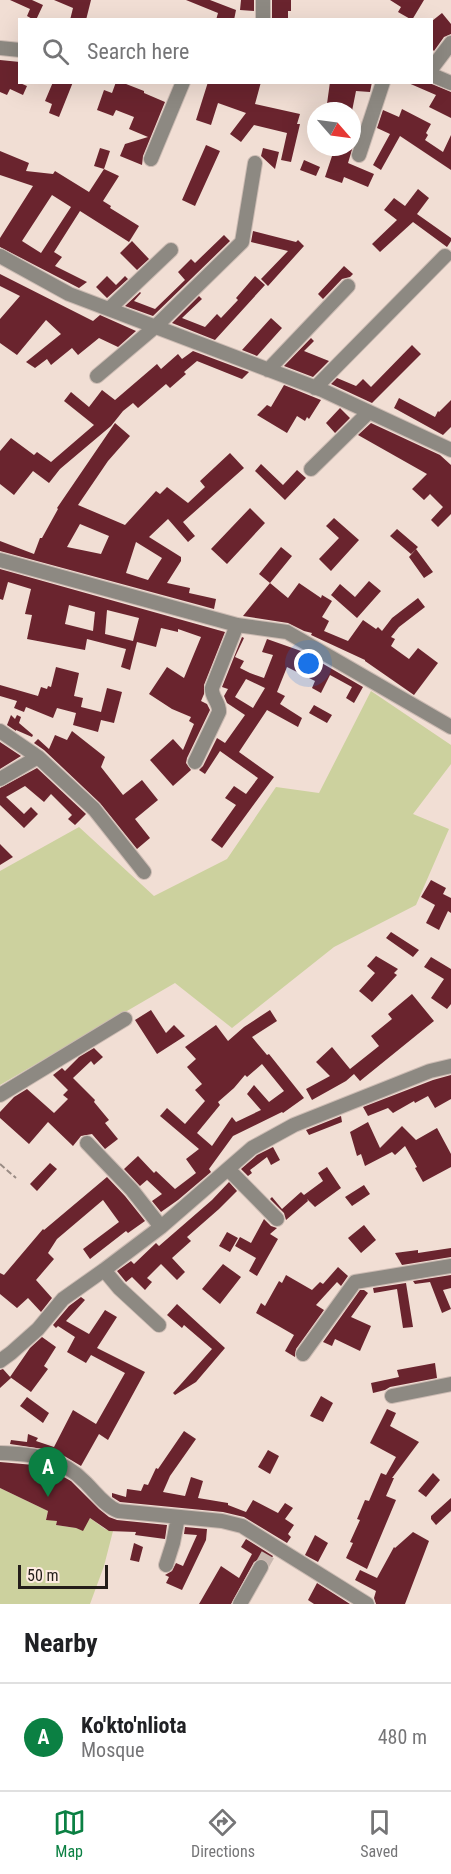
<!DOCTYPE html>
<style>
:root{--surface:#fff;--page:#f2f2f2;--text:#202124;--muted:#757577;--line:#e0e0e0;--accent:#0b8043}
body{margin:0;font-family:"Roboto Condensed",sans-serif;background:var(--page);color:var(--text)}
.compass{position:absolute;left:307px;top:102px;width:54px;height:54px;border-radius:50%;background:var(--surface);box-shadow:0 6px 24px #0002;rotate:118deg}
.scale{position:absolute;left:18px;bottom:15px;width:90px;box-sizing:border-box;padding-left:6px;border:3px solid #241d1a;border-top:0;font-size:16px;line-height:21px;white-space:nowrap;color:#241d1a;-webkit-text-stroke:4px #feebe1;paint-order:stroke}
.you{position:absolute;left:309px;top:664px;width:21px;height:21px;margin:-15px;border:4px solid #fff;border-radius:50%;background:#1a73e8;box-shadow:0 0 0 9px #1a73e833}
.badge{display:grid;place-items:center;width:39px;height:39px;border-radius:50%;background:var(--accent);color:#fff;font-size:20px;font-weight:700}
.pin{position:absolute;translate:-50% -50px;filter:drop-shadow(0 2px 3px #0008)}
.pin::after{content:'';position:absolute;top:32px;width:21px;height:18px;background:inherit;clip-path:polygon(0 0,100% 0,50% 100%)}
.list{margin:0;padding:0;list-style:none}
h2{display:flex;justify-content:space-between;align-items:center;height:78px;margin:0;padding:0 24px;font-size:26px}
h2 small{font-size:20px;font-weight:400;color:var(--muted)}
.list li{display:grid;grid-template-columns:39px 1fr auto;gap:18px;align-items:center;box-sizing:border-box;height:108px;padding:0 24px;border-top:2px solid var(--line)}
.list b{display:block;font-size:22px;white-space:nowrap}
.list p{margin:0;font-size:20px;white-space:nowrap;color:var(--muted)}
.list em{font-size:20px;font-style:normal;color:var(--muted)}
.icon{flex:none;width:33px;height:33px;fill:none;stroke:currentColor;stroke-width:2;stroke-linecap:round;stroke-linejoin:round}
.map{position:relative;flex:none;width:451px;height:1604px;overflow:hidden}
.search{position:absolute;background:var(--surface);box-shadow:0 6px 24px #0002;left:18px;right:18px;top:18px;height:66px;display:flex;align-items:center;gap:15px;box-sizing:border-box;padding:0 21px;border-radius:0px;color:var(--muted);font-size:22px}
.sheet{height:186px;background:var(--surface)}
nav{display:flex;justify-content:space-around;align-items:center;box-sizing:border-box;height:84px;border-top:2px solid var(--line);background:var(--surface);font-size:16px;color:var(--muted)}
nav a{display:grid;justify-items:center;gap:3px}
nav .on{color:var(--accent)}
.map>svg:first-child{display:block}
.green{fill:#ccd19e}
.building{fill:#6a242e;fill-rule:evenodd}
.lines{fill:none;stroke-linecap:round;stroke-linejoin:round}
.minor-tunnel{stroke:#c8b7af;stroke-width:14;stroke-dasharray:14 7;stroke-linecap:butt}
.minor-casing{stroke:#ccbbb3;stroke-width:16}
.path{stroke:#998b84;stroke-width:2;stroke-dasharray:6 3;stroke-linecap:butt}
.minor{stroke:#8d8982;stroke-width:14}
</style>
<div class="map">
<svg width="451" height="1604" viewBox="0 0 451 1604">
<rect width="100%" height="100%" fill="#f1ded4"/>
<path class="green" d="M371 691 451 745V764L413 814 449 829 416 905 334 947 232 1028 175 983 0 1085V871L79 827 154 896 227 859 276 787 319 793Z
M0 1488 48 1511 46 1519 57 1521 56 1525 76 1528 82 1530 90 1518 105 1529 113 1531 104 1566 90 1604H0Z"/>
<path class="building" d="M10 0H32L43 5 36 20H34L27 16 30 9Z
M54 0H91L86 20H70L73 8Z
M186 0H210L236 10 234 20H216L218 13Z
M241 0H254V11L240 10Z
M272 0H291V11H288V20H272Z
M390 0H424L412 20 398 12 401 7Z
M442 13 451 24V34L444 37 434 51 432 49V21Z
M0 60 20 62V83L27 86 23 95 10 89 7 95 0 92Z
M53 82H73L59 117 49 113 52 104 45 101Z
M116 82H121L144 91V93L165 102 143 156 142 165 120 156 125 144 148 137 129 129 134 117 116 110 113 116 97 110 104 90 112 93Z
M208 82H261L255 104 300 114 297 124H300L291 162 281 160 287 133 254 125 241 142 230 134 246 113 218 103 211 125 196 120Z
M330 82H372L370 92 356 91 352 111H326Z
M406 82H427L451 92V118L429 107 436 95Z
M402 109 431 124 426 133 428 135 425 140 443 152 451 135V170L400 136 381 170 373 165 390 134 377 128 383 110 399 117Z
M352 120 360 123 348 163 374 174 368 187 344 177 342 183 325 177 335 147H352Z
M206 145 220 151 195 206 182 200Z
M100 148 110 151 104 169 94 166Z
M263 148 279 152 275 169 261 156Z
M0 151 29 163 26 171 53 174 55 171 89 192 104 169 119 176 103 201 111 206 110 208 139 226 129 242 80 211 54 252 62 257 55 266 87 282 79 288 0 247V238L33 186 0 175ZM52 195 71 207 41 253 22 241Z
M304 160 320 167 316 176 300 170Z
M418 189 429 198 417 214 451 238V241L447 247 413 222 380 252 372 244 397 220 384 210 394 198 405 206Z
M253 231 296 242 298 240 304 246 268 286 261 279 288 251 251 242Z
M224 235 230 241 153 316 125 306 140 292 141 293 134 301 155 309 185 280 178 272 191 259 195 263Z
M132 241 149 259 137 270 120 253Z
M344 266 353 274 350 277 342 279 323 299 318 294Z
M0 274 93 321 100 315 136 331 118 347 99 338 78 355 72 348 51 365 47 359 35 368 26 362 61 334 46 320 17 355 0 343V319L20 296 0 286Z
M107 276 116 285 125 276 128 279 107 298 96 287Z
M255 276 265 285 215 340 172 323 199 296 202 299 182 318 205 327 217 314 221 318 238 300 236 298Z
M271 318 282 328 257 356 242 350Z
M311 338 314 341 304 351 329 361 313 377 284 366Z
M412 345 421 354 372 403 331 384 337 378 356 386 363 379 371 387Z
M193 351 249 372 242 379 197 361 184 372 186 374 170 388 166 384 138 408 133 403 123 411 111 426 60 469 49 483 33 471 14 495 0 484V451L11 438 34 455 37 452 51 462 94 425 64 401 71 392 89 407 102 390 115 400 157 364 161 369 178 354 182 359Z
M284 385 321 400 309 419 307 417 305 421 297 416 287 433 257 415 267 405 271 407Z
M399 398 435 417 438 411 439 412 451 400V427L443 435 394 408Z
M340 408 350 418 335 433 326 423Z
M115 423 130 436 108 461 78 505 125 525 156 491 160 494 167 487 188 503 205 487 200 481 230 453 244 468 183 522 195 536 188 542 168 519 149 537 181 557V561L167 583 190 588 189 593 216 599 214 609 0 551V541L34 554 40 538H42L58 509 57 508ZM80 524 109 536 101 554 67 547ZM136 542 162 558 148 580 126 573Z
M371 423 440 455 451 465V514L438 527 431 520 443 507 430 494 424 500 412 489 427 474 358 435Z
M261 464 283 485 297 470 306 478 285 500 255 471Z
M250 508 265 523 227 564 211 549Z
M334 518 359 540 331 571 319 559 339 538 326 526Z
M397 529 418 547 411 554 390 536Z
M281 547 292 556 270 583 259 574Z
M416 549 433 572 424 578 409 557Z
M0 569 225 632 204 685V694L201 701 207 704 210 710 187 758 186 763 191 770 173 786 150 760 173 739 183 750 194 724 189 721 191 717 172 709 149 694 167 667 184 678 201 637 178 629V632L161 628 156 647 137 642 130 670 121 667 126 649 87 639 85 650 27 639 32 615 25 614 31 589 8 582 3 600 0 599ZM69 605 95 612 93 631 65 624ZM107 610 139 618 133 641 105 634Z
M369 581 381 591 357 618 331 595 340 584 355 597Z
M270 583 288 598 299 583 321 598 322 595 332 601 322 617 329 621 324 631 348 641 363 620 376 629 378 627 382 631 392 618 418 598 425 607 399 627 391 637 395 639 391 646 409 659 418 648 438 663 414 695 365 661V660L311 635 312 633 304 631 288 623 243 616Z
M242 637 244 638 235 657 244 661 240 668 250 673 264 678 273 655 262 652 267 639 301 651 363 687 354 703 346 698 352 687 330 675 321 693 312 688 315 681 287 667 277 692 285 696 280 704 302 718 298 727 267 710 239 752 274 777 222 848 211 840 236 805 225 798 234 786 246 794 258 778 220 751 205 774 199 770 203 766 217 738 225 743 245 715 227 703 224 696 228 689 222 687ZM246 679 265 688 253 708 235 697Z
M56 667 79 673 74 696 83 698 81 707 101 712 107 688 122 692 114 723 101 720 98 732 73 725 76 713 57 708 53 718 26 707 24 712 14 708 17 701 0 696V685L38 696 41 687 47 689 48 686 51 687Z
M314 705 332 715 327 723 309 713Z
M11 715 15 719 17 715 21 717 19 723 33 735 32 737 16 730V731L7 725Z
M72 731 105 757 101 767 123 795 142 780 158 800 135 819 150 838 137 849 100 803 44 750 34 743 38 739 49 749 55 735 67 740Z
M0 742 21 756 0 769Z
M37 768 86 814 75 825 68 819 72 815 51 794 44 802 25 786 6 797 24 814 31 807 38 814 24 828 0 805V788Z
M0 844 13 857 0 865Z
M431 880 446 888 443 894 451 898V913L448 911 439 930 426 923 435 905 421 897Z
M391 932 419 950 413 957 386 938Z
M376 956 398 969 394 973 397 975 372 1002 359 991 375 973 367 966Z
M431 957 451 969V1004L447 1009 431 998 444 979 424 967Z
M412 994 434 1021 360 1081 354 1074 346 1081 312 1100 306 1089 330 1076 316 1062 332 1047 350 1069 379 1046 371 1036 392 1019 388 1014Z
M151 1010 166 1033 174 1025 185 1036 157 1054 135 1020Z
M270 1010 277 1021 252 1037 267 1055 269 1054 304 1098 283 1113 282 1112 233 1136 209 1169 211 1172 178 1200 161 1212 152 1201 162 1194 147 1180 140 1186 124 1169 138 1156 154 1173 156 1171 175 1189 196 1173 186 1159 199 1149 160 1116 167 1108 185 1124 205 1101 195 1090 202 1084 187 1067 196 1059 185 1047 216 1025 228 1041 244 1027ZM262 1064 284 1091 269 1102 254 1085 247 1094 261 1110 236 1122 232 1117 212 1146 197 1133 220 1105 218 1102 234 1088 245 1075 247 1077Z
M94 1048 103 1057 94 1065 91 1061 73 1078 95 1100 94 1102 109 1120 105 1123 118 1139 105 1149 92 1134 81 1136 73 1146 48 1122 29 1144 0 1118V1112L14 1097 27 1089 54 1113 68 1099 63 1095 68 1090 53 1075 62 1068 65 1071 79 1057Z
M451 1075V1099L435 1108 428 1096 415 1103 414 1101 393 1113 388 1108 368 1116 363 1107 433 1080Z
M341 1116 342 1122 309 1135 306 1130Z
M368 1122 380 1148 402 1126 416 1140 437 1128 451 1154V1167L423 1182 415 1168 417 1167 405 1146 395 1155 392 1152 365 1166 361 1154 357 1156 350 1132Z
M273 1147 280 1160 271 1165 267 1157 250 1170 252 1173 248 1176 241 1169 257 1155Z
M50 1163 57 1169 37 1191 30 1184Z
M327 1167 341 1188 315 1207 307 1199 308 1201 286 1220 284 1213 270 1199 272 1197 282 1209 301 1192 304 1195 323 1181 318 1173Z
M107 1177 125 1196 145 1221 128 1233 126 1231 90 1259 83 1249 119 1222 103 1200 57 1239 48 1253 54 1259 36 1280 52 1298 41 1312 28 1298 17 1308 0 1294V1273L4 1275 43 1229 44 1230Z
M229 1182 237 1191 219 1209 187 1237 191 1241 172 1258 185 1272 177 1280 161 1264 147 1278 152 1282 145 1290 132 1277 126 1282 117 1271 131 1261 134 1264 156 1243 159 1246 212 1200Z
M364 1185 370 1194 352 1206 345 1197Z
M264 1219 271 1226 277 1228 270 1234 278 1239 257 1276 249 1271 256 1258 235 1246 240 1237 251 1243Z
M364 1225 376 1240 361 1253 348 1238Z
M227 1232 238 1238 230 1252 219 1246Z
M451 1248V1257L402 1265 395 1253 418 1250V1253Z
M223 1264 241 1277 220 1304 202 1289Z
M338 1267 348 1276 341 1286 337 1282 316 1305 324 1310 296 1349 295 1357 285 1351 294 1335 256 1313 261 1303 265 1306 279 1281 282 1283 286 1275 312 1290 320 1282 323 1284Z
M451 1275V1288L443 1290 451 1309 442 1313 430 1282 415 1284 413 1281Z
M406 1283 413 1327 403 1328 397 1289 374 1293 373 1288Z
M360 1290H364L368 1293 351 1317 371 1326 360 1351 335 1339 332 1346 323 1342Z
M81 1297 85 1300 66 1321 89 1334 105 1310 117 1317 97 1348 145 1372 108 1440 99 1434 81 1466 61 1454 50 1450 10 1444 11 1440 27 1442 28 1434 38 1438 36 1441 54 1447 73 1410 96 1424 125 1373 91 1355 86 1363 67 1352 75 1337 58 1326 56 1328 53 1325 69 1306Z
M177 1304 225 1348 196 1382 175 1395 173 1393 212 1349 184 1325 182 1328 167 1315Z
M42 1337 56 1347 44 1366 48 1369 31 1392 10 1377 30 1348Z
M435 1363 437 1378 390 1387 385 1390 373 1393 371 1383 399 1377 397 1370Z
M3 1369 11 1378 0 1388V1370Z
M321 1396 333 1403 323 1422 310 1416Z
M27 1397 49 1413 43 1423 20 1406Z
M387 1409 396 1413 390 1426 419 1442 392 1478H394L386 1496 396 1500 367 1569 346 1558 353 1543 350 1542 360 1520 357 1519 365 1500 369 1501 381 1473 386 1475 396 1457 370 1443Z
M184 1431 196 1439 170 1476 163 1492 185 1496 191 1477 203 1481 198 1498 228 1503V1505L246 1512 253 1500 278 1513 285 1503 293 1508 285 1519 294 1525 288 1534 291 1537 287 1543 244 1517 223 1512 120 1502 112 1497V1493L126 1497 127 1489 141 1491 144 1484 148 1485 156 1468 158 1469Z
M268 1450 279 1456 270 1474 258 1467Z
M0 1462 34 1465 53 1471 71 1481 99 1509 109 1517 117 1520 167 1525 165 1539 135 1535 136 1532 109 1531 90 1518 83 1531 76 1528 56 1525 57 1521 46 1520 48 1511 0 1488Z
M433 1473 440 1480 426 1497 418 1491Z
M451 1498V1511L436 1525 431 1519V1516Z
M185 1527 207 1529 206 1540 182 1590 166 1583 169 1577 165 1575 172 1571 176 1563 183 1566 197 1535 184 1534Z
M413 1532 429 1541 405 1604H376L374 1598 376 1591 355 1580 360 1570 377 1578 394 1547 395 1548Z
M315 1535 328 1543 318 1562 305 1555Z
M246 1539 273 1556 269 1563 262 1558 254 1562 231 1604H199L221 1566 239 1578 252 1554 241 1547Z
M134 1543 143 1547 139 1562 130 1560Z
M317 1583 350 1604H314L308 1600Z"/>
<g class="lines">
<path class="minor-tunnel" d="M261 1567 270 1551"/>
<g class="minor-casing">
<path id="minor" d="M263 0V20
M0 48 20 50
M432 68 451 43
M432 75 451 83
M359 155 383 82
M151 159 183 82
M0 256 69 294 322 390 451 450
M109 309 171 250
M268 370 348 286
M97 376 155 327 242 242 255 163
M315 388 445 256
M311 469 369 412
M0 560 237 625 287 632 451 727
M0 731 38 757 94 809 144 872
M195 762 219 712C220 703 211 697 212 688L237 625
M0 779 38 757
M0 1095 125 1019
M87 1143 132 1190 161 1227
M228 1169 277 1219
M104 1270 119 1288 159 1325
M303 1354 355 1282 451 1266
M0 1361 11 1353 38 1329 63 1299 104 1270 161 1227 252 1148 294 1125 430 1071 451 1066
M392 1396 451 1384
M0 1453C35 1454 61 1457 86 1483 96 1493 105 1506 118 1511L222 1521 242 1526 367 1604
M166 1565 173 1543 178 1517
M240 1604 261 1567"/>
</g>
<path class="path" d="M0 1164 16 1178"/>
<use href="#minor" class="minor"/>
</g>
</svg>
<svg class="compass" viewBox="-18 -18 36 36"><path d="M0-13l5 13h-10z" fill="#e53935"/><path d="M0 13l5-13h-10z" fill="#757577"/></svg>
<div class="scale">50 m</div>
<div class="you"></div>
<div class="pin badge" style="left:48px;top:1497px">A</div>
<div class="search"><svg class="icon" aria-label="search" viewBox="0 0 24 24"><circle cx="10" cy="10" r="6"/><path d="M15 15l6 6"/></svg>Search here</div>
</div>
<section class="sheet">
<h2>Nearby<small></small></h2>
<ul class="list">
<li><span class="badge">A</span><div><b>Ko'kto'nliota</b><p>Mosque</p></div><em>480 m</em></li>
</ul>
</section>
<nav>
<a class="on"><svg class="icon" aria-label="map" viewBox="0 0 24 24"><path d="M3 6l6-2 6 2 6-2v14l-6 2-6-2-6 2zM9 4v14M15 6v14"/></svg>Map</a>
<a><svg class="icon" aria-label="directions" viewBox="0 0 24 24"><path d="M12 3l9 9-9 9-9-9zM9 14v-3h6M13 9l2 2-2 2"/></svg>Directions</a>
<a><svg class="icon" aria-label="saved" viewBox="0 0 24 24"><path d="M7 4h10v16l-5-4-5 4z"/></svg>Saved</a>
</nav>
